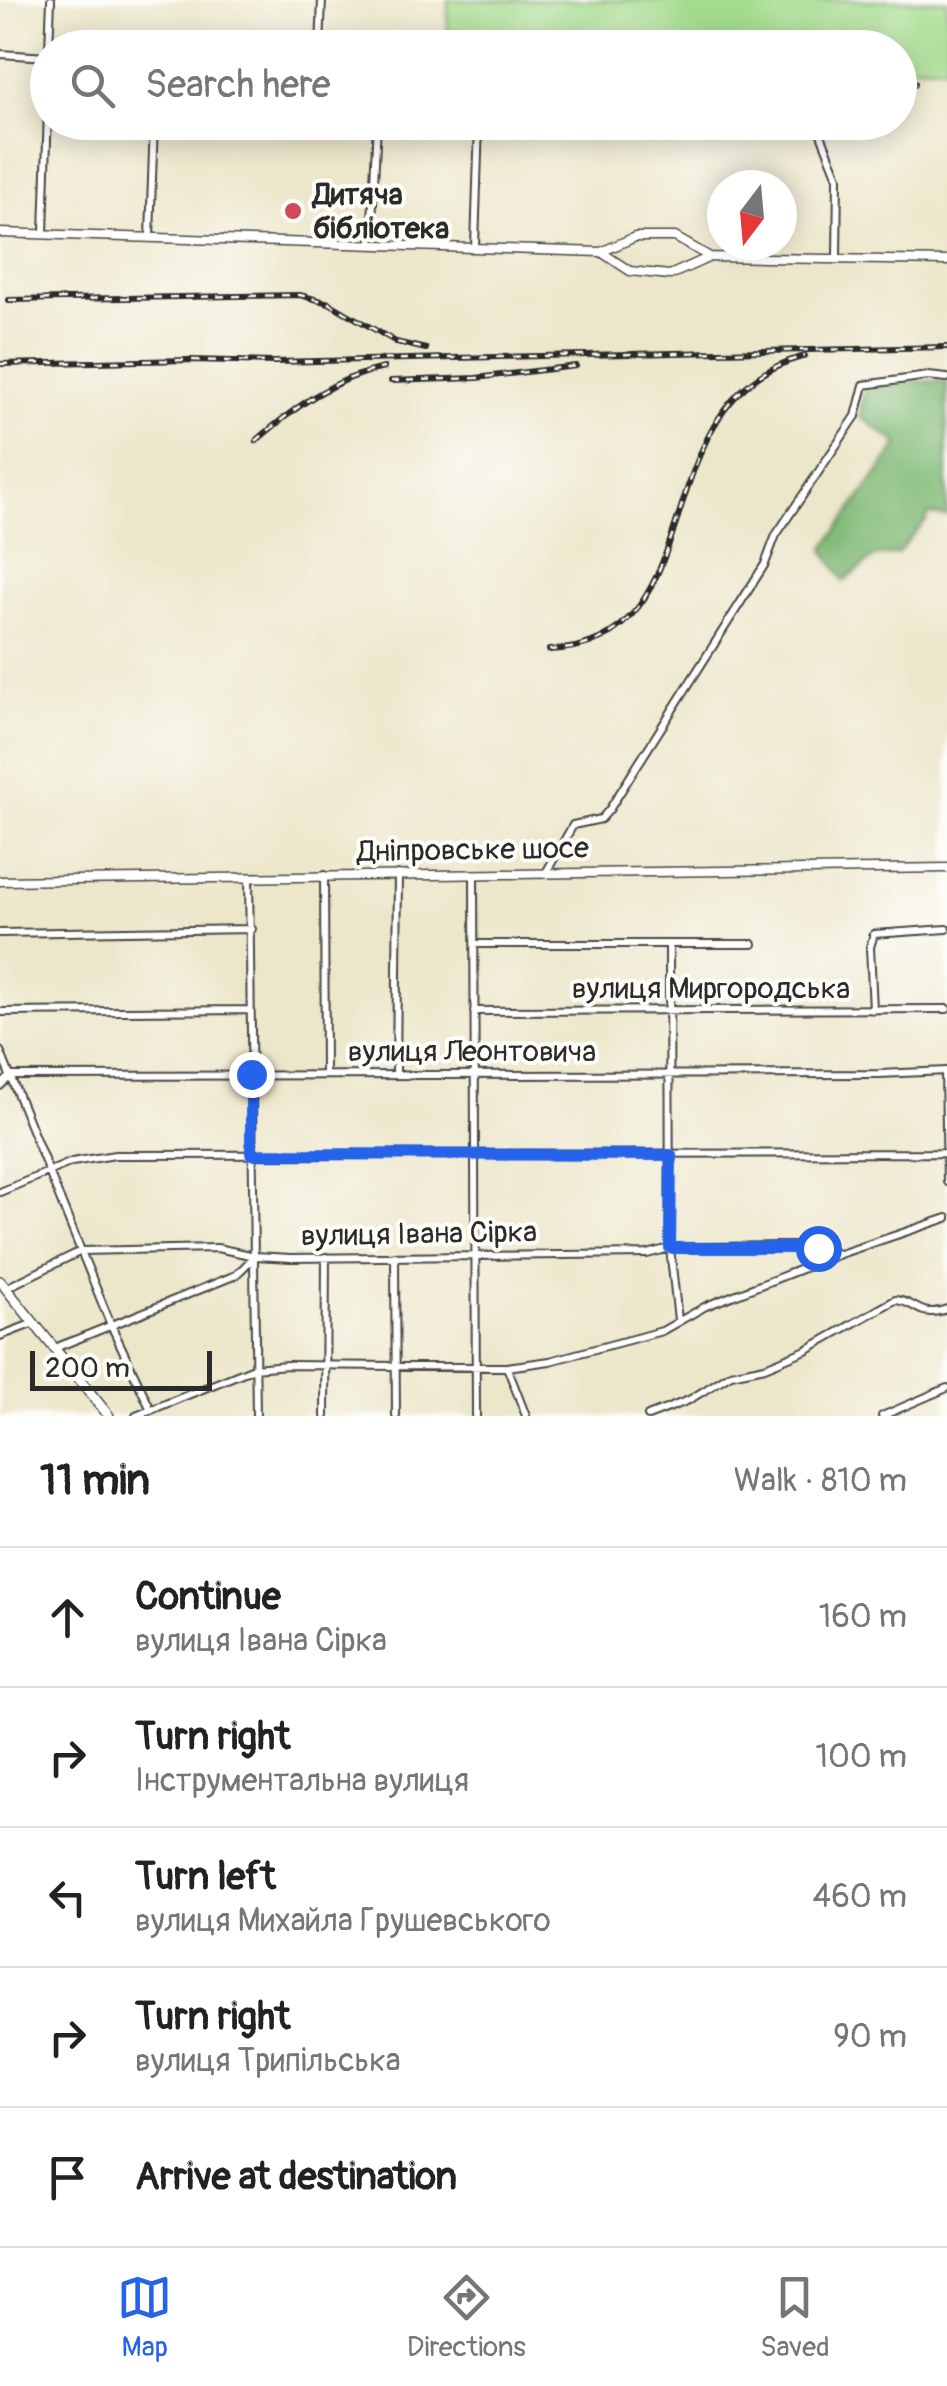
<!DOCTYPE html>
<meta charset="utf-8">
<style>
:root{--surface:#fff;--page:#f6f6f6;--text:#222;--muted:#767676;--line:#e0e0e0;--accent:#2563eb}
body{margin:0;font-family:Pangolin,sans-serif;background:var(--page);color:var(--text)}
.compass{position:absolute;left:707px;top:170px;width:90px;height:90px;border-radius:50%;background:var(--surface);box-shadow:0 5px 25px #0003;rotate:196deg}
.scale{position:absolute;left:30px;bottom:25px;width:182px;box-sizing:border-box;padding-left:10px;border:5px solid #2b2b2b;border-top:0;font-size:28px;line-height:35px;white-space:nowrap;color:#2b2b2b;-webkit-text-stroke:8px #fdfcf7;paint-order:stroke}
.stop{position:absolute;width:30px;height:30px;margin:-22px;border:8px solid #2563eb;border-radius:50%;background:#fff}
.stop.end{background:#2563eb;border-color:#fff;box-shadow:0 2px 10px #0008}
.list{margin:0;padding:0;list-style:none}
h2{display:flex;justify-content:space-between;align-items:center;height:130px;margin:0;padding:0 40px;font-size:42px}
h2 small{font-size:32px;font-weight:400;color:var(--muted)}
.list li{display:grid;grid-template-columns:65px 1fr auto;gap:30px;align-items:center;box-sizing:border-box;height:140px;padding:0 40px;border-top:2px solid var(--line)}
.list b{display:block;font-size:38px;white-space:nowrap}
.list p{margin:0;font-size:32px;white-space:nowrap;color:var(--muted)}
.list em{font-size:32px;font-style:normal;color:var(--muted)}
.icon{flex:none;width:55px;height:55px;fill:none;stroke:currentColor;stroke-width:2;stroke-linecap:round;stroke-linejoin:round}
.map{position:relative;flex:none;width:947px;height:1416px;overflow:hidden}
.search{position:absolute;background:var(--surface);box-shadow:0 5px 25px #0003;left:30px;right:30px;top:30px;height:110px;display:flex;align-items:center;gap:25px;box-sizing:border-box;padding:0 35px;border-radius:55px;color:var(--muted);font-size:38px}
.sheet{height:830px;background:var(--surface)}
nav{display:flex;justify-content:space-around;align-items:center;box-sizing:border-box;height:140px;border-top:2px solid var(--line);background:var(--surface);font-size:28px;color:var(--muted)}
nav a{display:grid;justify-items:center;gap:5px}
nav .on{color:var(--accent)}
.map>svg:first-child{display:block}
.green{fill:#a4dc8e;stroke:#68845c;stroke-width:2.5}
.forest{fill:#83bc79;stroke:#577452;stroke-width:2.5}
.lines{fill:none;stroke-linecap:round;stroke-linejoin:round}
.minor-casing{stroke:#484743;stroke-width:10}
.tertiary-casing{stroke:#484743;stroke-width:11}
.secondary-casing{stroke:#484743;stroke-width:12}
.minor{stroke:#fff;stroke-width:6}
.tertiary{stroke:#fff;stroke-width:8}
.secondary{stroke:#fff;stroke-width:9}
.rail-casing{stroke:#2b2b2b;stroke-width:6}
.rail{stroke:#fdfcf7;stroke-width:2.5;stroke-dasharray:8;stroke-linecap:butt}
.route{stroke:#2563eb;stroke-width:12}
.poi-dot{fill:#d1495b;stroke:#fdfcf7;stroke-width:4}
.labels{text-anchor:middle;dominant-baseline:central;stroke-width:8;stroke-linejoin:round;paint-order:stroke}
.poi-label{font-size:30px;font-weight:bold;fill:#2b2b2b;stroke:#fdfcf7;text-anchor:start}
.street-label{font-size:30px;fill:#2b2b2b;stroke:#fdfcf7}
</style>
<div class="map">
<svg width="947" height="1416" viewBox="0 0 947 1416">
<rect width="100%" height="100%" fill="#fdfcf7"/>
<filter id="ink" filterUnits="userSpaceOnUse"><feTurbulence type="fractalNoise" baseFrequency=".01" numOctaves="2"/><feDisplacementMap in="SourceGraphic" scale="20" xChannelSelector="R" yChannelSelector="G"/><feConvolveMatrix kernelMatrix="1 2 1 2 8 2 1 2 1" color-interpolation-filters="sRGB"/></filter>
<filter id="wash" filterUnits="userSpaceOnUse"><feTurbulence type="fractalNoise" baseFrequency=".0048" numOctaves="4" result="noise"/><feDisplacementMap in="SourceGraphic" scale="40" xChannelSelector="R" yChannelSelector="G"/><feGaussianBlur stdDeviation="2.25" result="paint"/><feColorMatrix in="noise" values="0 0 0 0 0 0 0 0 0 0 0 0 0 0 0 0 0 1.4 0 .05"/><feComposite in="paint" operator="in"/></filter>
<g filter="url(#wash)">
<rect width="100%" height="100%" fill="#ece6ca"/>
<path class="green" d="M448 0H947V66L900 65V48L448 47Z"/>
<path class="forest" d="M928 381 947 382V516L928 514 927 519 897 554 874 557 844 581 824 549 899 444 860 417 864 390 870 385Z"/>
</g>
<g filter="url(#ink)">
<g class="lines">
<g class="minor-casing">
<path id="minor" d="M49 48 51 0
M320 48 322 0
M0 54 48 57
M900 82 913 83
M816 122 838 177 837 257
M44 233 48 109
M150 236 154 122
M371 243 377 122
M475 247 479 122
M547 871 573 825 601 819 609 810 765 564 776 535 856 416 864 385 928 376 947 378
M474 874 476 1416
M324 875 325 1073
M249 877 256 1416
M0 933 252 929
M475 944H753
M669 944 670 1248 678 1320
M873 1010 870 947 874 934 947 929
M474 1011 947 1009
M0 1012 250 1010
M0 1051 111 1325 151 1410
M945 1071 947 1182
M396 1075 398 874
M0 1086 11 1076 879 1074 947 1071
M0 1192 72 1162 115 1155 947 1153
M395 1256 396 1416
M6 1288 81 1251 217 1248 255 1256 291 1258 647 1254 670 1248 778 1246H812L839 1254
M0 1336 34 1323
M55 1348 236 1275 254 1257
M507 1367 526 1416
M136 1416 254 1368 287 1365 507 1367 550 1361 662 1331 706 1306 840 1254 947 1218
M325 1416 326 1257
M648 1416 689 1400 731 1374 765 1367 806 1350 895 1300C917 1301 917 1319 947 1309
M882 1416 947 1388"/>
</g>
<g class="tertiary-casing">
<path id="tertiary" d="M0 233 601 252 635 237H675L710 257
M601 252 630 271 670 275 710 257 947 261
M0 881 947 868"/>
</g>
<g class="secondary-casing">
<path id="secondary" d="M0 1281 109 1416"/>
</g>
<use href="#minor" class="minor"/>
<use href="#tertiary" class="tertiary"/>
<use href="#secondary" class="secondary"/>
<g class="rail-casing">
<path id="rail" d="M9 300 300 295 329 303 396 342 426 349
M0 364 189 360 274 362 947 347
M391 381 476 378 576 366
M256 441C294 408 333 378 384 368
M549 650C720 645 636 400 805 356"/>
</g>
<use href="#rail" class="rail"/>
</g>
</g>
<g class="lines" filter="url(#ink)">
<path class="route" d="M251 1074V1154L671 1155 670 1248H818"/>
</g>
<circle class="poi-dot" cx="293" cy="211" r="10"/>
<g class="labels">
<g class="poi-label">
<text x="313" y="194">Дитяча<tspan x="313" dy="34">бібліотека</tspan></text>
</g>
<g class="street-label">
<text transform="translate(473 850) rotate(-1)">Дніпровське шосе</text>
<text x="711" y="988">вулиця Миргородська</text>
<text x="472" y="1051">вулиця Леонтовича</text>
<text transform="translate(419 1234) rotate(-1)">вулиця Івана Сірка</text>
</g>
</g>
</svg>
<svg class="compass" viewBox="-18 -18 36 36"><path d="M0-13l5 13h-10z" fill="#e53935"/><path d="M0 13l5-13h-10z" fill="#767676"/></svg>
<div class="scale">200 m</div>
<div class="stop" style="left:818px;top:1248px"></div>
<div class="stop end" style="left:251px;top:1074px"></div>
<div class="search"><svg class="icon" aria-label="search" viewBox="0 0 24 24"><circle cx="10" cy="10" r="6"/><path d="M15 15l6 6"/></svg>Search here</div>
</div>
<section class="sheet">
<h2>11 min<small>Walk · 810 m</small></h2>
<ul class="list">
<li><svg class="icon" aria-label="ahead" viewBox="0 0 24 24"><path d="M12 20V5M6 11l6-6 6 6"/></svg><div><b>Continue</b><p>вулиця Івана Сірка</p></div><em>160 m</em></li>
<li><svg class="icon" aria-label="right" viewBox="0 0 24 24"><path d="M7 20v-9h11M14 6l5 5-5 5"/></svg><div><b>Turn right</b><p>Інструментальна вулиця</p></div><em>100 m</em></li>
<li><svg class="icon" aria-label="left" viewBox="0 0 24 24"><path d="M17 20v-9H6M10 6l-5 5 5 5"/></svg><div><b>Turn left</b><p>вулиця Михайла Грушевського</p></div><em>460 m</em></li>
<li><svg class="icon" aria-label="right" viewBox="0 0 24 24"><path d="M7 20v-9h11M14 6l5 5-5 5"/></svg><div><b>Turn right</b><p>вулиця Трипільська</p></div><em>90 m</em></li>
<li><svg class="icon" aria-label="arrive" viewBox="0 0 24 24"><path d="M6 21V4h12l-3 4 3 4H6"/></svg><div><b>Arrive at destination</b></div></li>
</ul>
</section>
<nav>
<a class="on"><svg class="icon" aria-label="map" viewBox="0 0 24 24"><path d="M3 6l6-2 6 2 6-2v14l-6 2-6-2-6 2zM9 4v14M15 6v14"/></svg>Map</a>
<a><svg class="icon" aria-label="directions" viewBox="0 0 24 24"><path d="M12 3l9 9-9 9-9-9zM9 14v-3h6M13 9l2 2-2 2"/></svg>Directions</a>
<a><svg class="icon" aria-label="saved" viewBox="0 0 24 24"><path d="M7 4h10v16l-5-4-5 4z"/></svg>Saved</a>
</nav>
